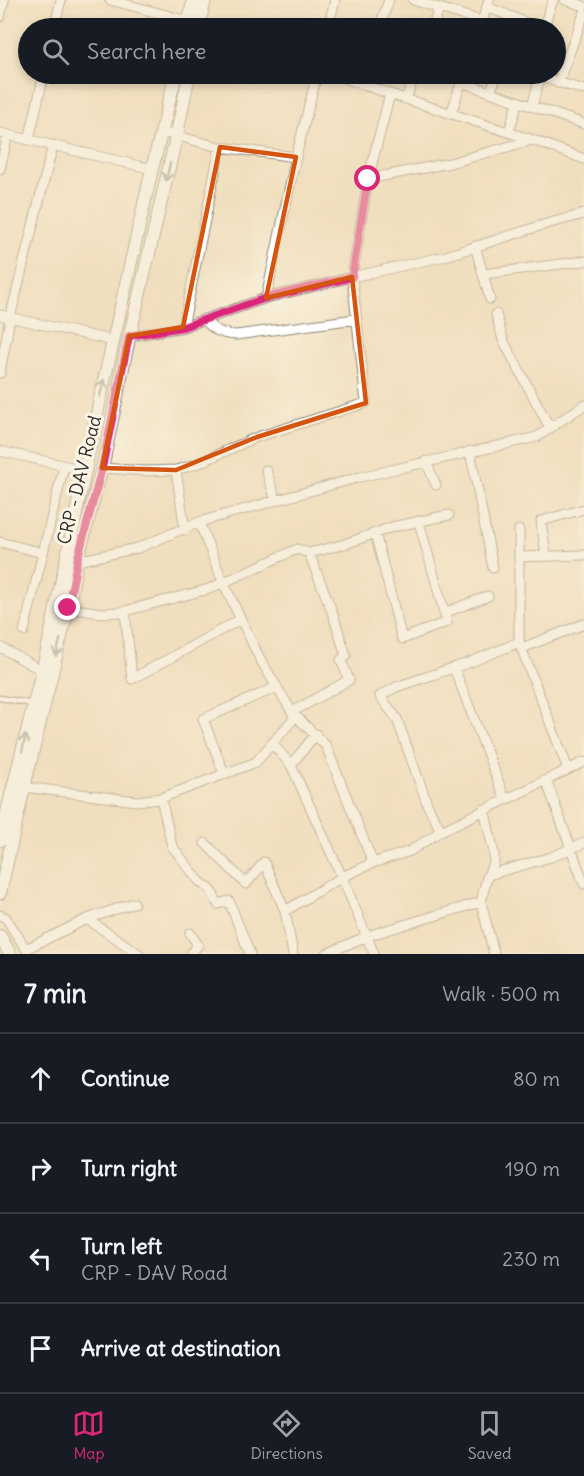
<!DOCTYPE html>
<meta charset="utf-8">
<style>
:root{--surface:#171b24;--page:#20242c;--text:#f1f3f6;--muted:#9ea1a6;--line:#363941;--accent:#db2777}
body{margin:0;font-family:Delius,sans-serif;background:var(--page);color:var(--text)}
.stop{position:absolute;width:18px;height:18px;margin:-14px;border:4px solid #db2777;border-radius:50%;background:#fff}
.stop.end{background:#db2777;border-color:#fff;box-shadow:0 2px 6px #0008}
.list{margin:0;padding:0;list-style:none}
h2{display:flex;justify-content:space-between;align-items:center;height:78px;margin:0;padding:0 24px;font-size:26px}
h2 small{font-size:20px;font-weight:400;color:var(--muted)}
.list li{display:grid;grid-template-columns:39px 1fr auto;gap:18px;align-items:center;box-sizing:border-box;height:90px;padding:0 24px;border-top:2px solid var(--line)}
.list b{display:block;font-size:22px;white-space:nowrap}
.list p{margin:0;font-size:20px;white-space:nowrap;color:var(--muted)}
.list em{font-size:20px;font-style:normal;color:var(--muted)}
.icon{flex:none;width:33px;height:33px;fill:none;stroke:currentColor;stroke-width:2;stroke-linecap:round;stroke-linejoin:round}
.map{position:relative;flex:none;width:584px;height:954px;overflow:hidden}
.search{position:absolute;background:var(--surface);box-shadow:0 3px 9px #0003;left:18px;right:18px;top:18px;height:66px;display:flex;align-items:center;gap:15px;box-sizing:border-box;padding:0 21px;border-radius:33px;color:var(--muted);font-size:22px}
.sheet{height:438px;background:var(--surface)}
nav{display:flex;justify-content:space-around;align-items:center;box-sizing:border-box;height:84px;border-top:2px solid var(--line);background:var(--surface);font-size:16px;color:var(--muted)}
nav a{display:grid;justify-items:center;gap:3px}
nav .on{color:var(--accent)}
.map>svg:first-child{display:block}
.lines{fill:none;stroke-linecap:round;stroke-linejoin:round}
.service-casing{stroke:#8e8574;stroke-width:7}
.minor-casing{stroke:#8e8574;stroke-width:11}
.tertiary-casing{stroke:#8e8574;stroke-width:14}
.service{stroke:#fff;stroke-width:4.5}
.minor{stroke:#fff;stroke-width:9}
.tertiary{stroke:#fff;stroke-width:12}
.oneway{stroke:#a0a0a0}
.route{stroke:#db2777;stroke-width:8}
.marked{fill:none;stroke:#d5540f;stroke-width:4.5;stroke-linejoin:round}
.labels{text-anchor:middle;dominant-baseline:central;stroke-width:6;stroke-linejoin:round;paint-order:stroke}
.street-label{font-size:18px;fill:#2b2b2b;stroke:#fcf5e5}
</style>
<div class="map">
<svg width="584" height="954" viewBox="0 0 584 954">
<rect width="100%" height="100%" fill="#fcf5e5"/>
<filter id="ink" filterUnits="userSpaceOnUse"><feTurbulence type="fractalNoise" baseFrequency=".0167" numOctaves="2"/><feDisplacementMap in="SourceGraphic" scale="12" xChannelSelector="R" yChannelSelector="G"/><feConvolveMatrix kernelMatrix="1 2 1 2 8 2 1 2 1" color-interpolation-filters="sRGB"/></filter>
<filter id="wash" filterUnits="userSpaceOnUse"><feTurbulence type="fractalNoise" baseFrequency=".008" numOctaves="4" result="noise"/><feDisplacementMap in="SourceGraphic" scale="24" xChannelSelector="R" yChannelSelector="G"/><feGaussianBlur stdDeviation="1.35" result="paint"/><feColorMatrix in="noise" values="0 0 0 0 0 0 0 0 0 0 0 0 0 0 0 0 0 1.4 0 .05"/><feComposite in="paint" operator="in"/></filter>
<g filter="url(#wash)">
<rect width="100%" height="100%" fill="#f0dfbe"/>
</g>
<g filter="url(#ink)">
<g class="lines">
<g class="service-casing">
<path id="service" d="M0 698 33 704"/>
</g>
<g class="minor-casing">
<path id="minor" d="M110 0 189 21
M413 0 439 8
M565 0 584 6
M487 7 540 28
M0 17 4 0
M330 22 350 28
M54 28 61 0
M328 28 335 0
M379 28 389 0
M432 28 439 8 482 21
M480 28 489 0
M543 28 553 0
M333 74 390 94
M531 74 584 90
M461 82 584 124
M558 83 584 14
M490 92 498 74
M406 99 415 74
M532 106 540 77
M451 114 464 74
M161 132 220 147 296 157 317 74
M509 132 518 101
M0 133 152 169
M29 140 44 74
M296 157 266 298 352 277 368 179 390 94 533 140 584 159
M0 169 8 135
M368 179 450 163 532 140
M475 246 490 299
M484 274 584 261
M496 314 503 340 550 428
M0 315 114 341
M204 319C214 331 221 334 236 335L356 319
M183 327 220 147
M129 336 183 327 266 298
M0 373 10 318 53 145
M0 451 84 470
M470 451 493 568
M426 461 436 485
M102 468 145 471 176 470 197 464 257 437 366 403 352 277 446 256 546 224 584 214
M176 470 185 530
M266 470 276 500
M199 522 223 582 260 659 292 712 326 746 373 863 410 851 441 831 428 806 397 719 380 696 396 687 471 662 519 642
M375 533 402 639 447 622 419 522
M0 542 43 553
M546 556 541 521 584 509
M519 557V530
M77 561 138 548 199 522 360 477 537 437 584 405
M68 608 102 613 121 612 209 589 297 549 309 553 345 544 392 527 449 515
M125 611 132 679 241 619
M444 613 488 596
M24 631 64 466
M0 647 41 670
M522 648 584 624
M454 668 505 799
M292 712 349 680 341 660 346 656 333 614 309 553
M272 743 291 765
M568 769 519 642V557L584 555
M224 773 203 719 277 687
M546 780 584 884
M24 787 137 801 161 798 256 762 296 716
M161 798 172 846 199 881 211 890 218 904 229 901 250 954
M441 831 584 762
M205 843 246 884 264 862 285 911
M373 863 342 877 374 954
M488 875 551 857 584 843
M481 902 487 877 494 863V853L484 809
M0 915 6 918 26 949 87 919 134 903
M87 919 139 954
M190 933 198 945 191 954
M293 954 285 911 342 877 291 765 316 734
M326 954 367 936 481 902 494 954"/>
</g>
<g class="tertiary-casing">
<path id="tertiary" d="M188 28 193 0
M198 28 205 0
M0 840 47 651 100 399 152 169 176 74
M0 893 24 787 68 608 77 561 102 468 128 343 178 129 189 74
M0 936 10 954"/>
</g>
<use href="#service" class="service"/>
<use href="#minor" class="minor"/>
<use href="#tertiary" class="tertiary"/>
</g>
<defs><path id="oneway-shaft" d="M-6 0H5M1.5-3L5.5 0L1.5 3" fill="none" stroke-width="1.6" stroke-linecap="round" stroke-linejoin="round" transform="scale(1.5)"/></defs>
<g class="oneway">
<use href="#oneway-shaft" transform="translate(168 172) rotate(103)"/>
<use href="#oneway-shaft" transform="translate(102 388) rotate(-76)"/>
<use href="#oneway-shaft" transform="translate(58 648) rotate(104)"/>
<use href="#oneway-shaft" transform="translate(24 743) rotate(-77)"/>
</g>
</g>
<g class="lines" filter="url(#ink)">
<path class="route" d="M68 608 77 561 102 468 129 336 183 327 266 298 352 277 368 179"/>
</g>
<path d="M0 0H584V954H0ZM220 147 296 157 266 298 352 277 366 403 257 437 176 470 102 468 129 336 183 327Z" fill="#f0dfbe" fill-opacity=".55" fill-rule="evenodd"/>
<path class="marked" d="M220 147 296 157 266 298 352 277 366 403 257 437 176 470 102 468 129 336 183 327Z"/>
<g class="labels">
<g class="street-label">
<text transform="translate(79 480) rotate(-76)">CRP - DAV Road</text>
</g>
</g>
</svg>
<div class="stop" style="left:368px;top:179px"></div>
<div class="stop end" style="left:68px;top:608px"></div>
<div class="search"><svg class="icon" aria-label="search" viewBox="0 0 24 24"><circle cx="10" cy="10" r="6"/><path d="M15 15l6 6"/></svg>Search here</div>
</div>
<section class="sheet">
<h2>7 min<small>Walk · 500 m</small></h2>
<ul class="list">
<li><svg class="icon" aria-label="ahead" viewBox="0 0 24 24"><path d="M12 20V5M6 11l6-6 6 6"/></svg><div><b>Continue</b></div><em>80 m</em></li>
<li><svg class="icon" aria-label="right" viewBox="0 0 24 24"><path d="M7 20v-9h11M14 6l5 5-5 5"/></svg><div><b>Turn right</b></div><em>190 m</em></li>
<li><svg class="icon" aria-label="left" viewBox="0 0 24 24"><path d="M17 20v-9H6M10 6l-5 5 5 5"/></svg><div><b>Turn left</b><p>CRP - DAV Road</p></div><em>230 m</em></li>
<li><svg class="icon" aria-label="arrive" viewBox="0 0 24 24"><path d="M6 21V4h12l-3 4 3 4H6"/></svg><div><b>Arrive at destination</b></div></li>
</ul>
</section>
<nav>
<a class="on"><svg class="icon" aria-label="map" viewBox="0 0 24 24"><path d="M3 6l6-2 6 2 6-2v14l-6 2-6-2-6 2zM9 4v14M15 6v14"/></svg>Map</a>
<a><svg class="icon" aria-label="directions" viewBox="0 0 24 24"><path d="M12 3l9 9-9 9-9-9zM9 14v-3h6M13 9l2 2-2 2"/></svg>Directions</a>
<a><svg class="icon" aria-label="saved" viewBox="0 0 24 24"><path d="M7 4h10v16l-5-4-5 4z"/></svg>Saved</a>
</nav>
